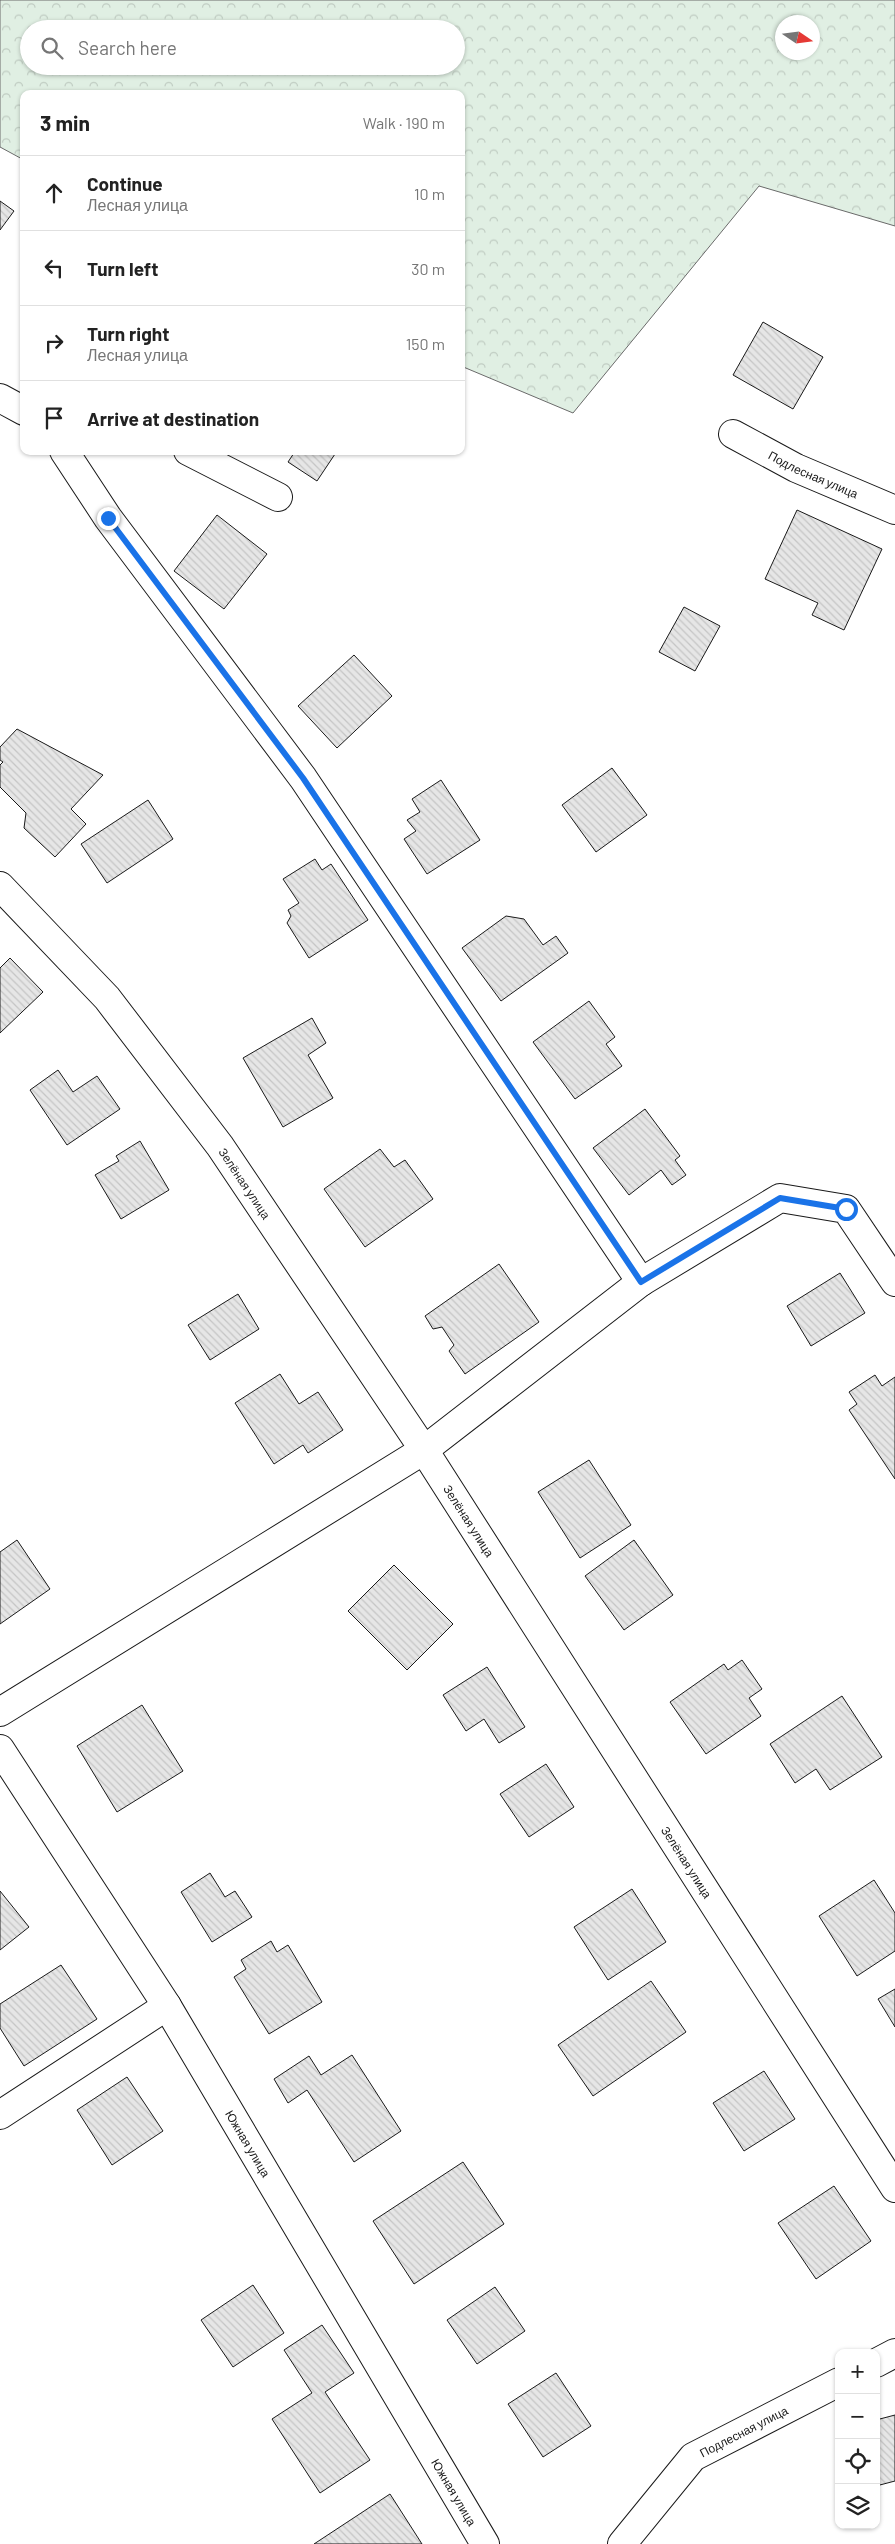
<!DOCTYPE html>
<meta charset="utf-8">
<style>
:root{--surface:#fff;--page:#f6f6f6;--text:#222;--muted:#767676;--line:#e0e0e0}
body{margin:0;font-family:Barlow,sans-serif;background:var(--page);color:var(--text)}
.controls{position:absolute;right:15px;bottom:15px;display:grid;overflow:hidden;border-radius:10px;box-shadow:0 1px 4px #0004}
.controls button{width:45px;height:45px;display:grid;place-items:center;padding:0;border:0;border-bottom:1px solid var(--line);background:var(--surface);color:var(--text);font:25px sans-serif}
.compass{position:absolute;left:775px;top:15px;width:45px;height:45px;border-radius:50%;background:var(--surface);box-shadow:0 1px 4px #0004;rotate:103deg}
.stop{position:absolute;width:15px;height:15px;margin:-11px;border:4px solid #1a73e8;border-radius:50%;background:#fff}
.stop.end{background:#1a73e8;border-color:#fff;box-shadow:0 1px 5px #0008}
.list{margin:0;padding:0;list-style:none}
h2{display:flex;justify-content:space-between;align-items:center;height:65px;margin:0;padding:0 20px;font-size:21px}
h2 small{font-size:16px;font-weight:400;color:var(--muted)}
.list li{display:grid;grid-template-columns:32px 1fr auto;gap:15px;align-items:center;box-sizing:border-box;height:75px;padding:0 20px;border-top:1px solid var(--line)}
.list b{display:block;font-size:19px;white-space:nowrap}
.list p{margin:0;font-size:16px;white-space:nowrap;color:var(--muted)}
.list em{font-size:16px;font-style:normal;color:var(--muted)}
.icon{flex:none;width:28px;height:28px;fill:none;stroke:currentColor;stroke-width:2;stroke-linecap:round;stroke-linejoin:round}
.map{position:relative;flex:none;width:895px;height:2544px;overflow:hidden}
.search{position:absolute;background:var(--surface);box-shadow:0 1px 4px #0004;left:20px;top:20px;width:445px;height:55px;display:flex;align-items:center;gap:12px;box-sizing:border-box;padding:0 18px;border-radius:28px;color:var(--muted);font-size:19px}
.panel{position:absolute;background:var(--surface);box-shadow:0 1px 4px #0004;left:20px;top:90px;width:445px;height:365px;border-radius:10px}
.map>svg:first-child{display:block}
.forest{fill:url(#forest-crowns);stroke:#6a6a6a;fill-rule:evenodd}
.building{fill:url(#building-back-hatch);stroke:#1a1a1a}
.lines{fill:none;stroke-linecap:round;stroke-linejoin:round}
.minor-casing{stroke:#1a1a1a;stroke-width:30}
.minor{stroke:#fff;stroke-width:28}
.route{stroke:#1a73e8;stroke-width:6}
.labels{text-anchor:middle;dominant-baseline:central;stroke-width:4;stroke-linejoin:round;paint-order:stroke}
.street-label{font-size:12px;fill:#1a1a1a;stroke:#fff}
</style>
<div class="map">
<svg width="895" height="2544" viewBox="0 0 895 2544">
<defs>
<pattern id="forest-crowns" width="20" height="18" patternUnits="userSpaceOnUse" patternTransform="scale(1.25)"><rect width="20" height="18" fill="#e0efe3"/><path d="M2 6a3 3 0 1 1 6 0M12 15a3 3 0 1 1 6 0" fill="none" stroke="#c0ccc2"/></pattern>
<pattern id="building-back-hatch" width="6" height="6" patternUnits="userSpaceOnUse" patternTransform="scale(1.25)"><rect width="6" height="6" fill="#e6e6e6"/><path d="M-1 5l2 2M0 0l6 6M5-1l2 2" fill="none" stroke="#c5c5c5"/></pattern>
</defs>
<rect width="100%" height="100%" fill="#fff"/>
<path class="forest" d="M0 0H895V226L759 186 573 413 461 366V94H24V160L0 147ZM782 22H812V52H782ZM29 29H456V66H29Z"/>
<path class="building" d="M0 201 14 211 0 230Z
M763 322 823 357 793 409 733 375Z
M292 451H337L317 481 288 462 294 453Z
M797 510 882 549 844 630 812 615 818 603 765 579Z
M217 515 267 554 224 609 174 571Z
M684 607 720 626 695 671 659 652Z
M354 655 392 696 337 748 298 706Z
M17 729 103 775 71 809 86 824 55 857 24 828 26 813 0 787V765L3 762 0 760V747Z
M612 768 647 815 596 852 562 805Z
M441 780 480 840 427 874 404 839 416 831 407 820 420 812 412 799Z
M148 800 173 839 107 883 81 844Z
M315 859 322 870 331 864 368 920 309 958 287 923 291 916 288 910 299 903 283 879Z
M506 916 524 919 543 945 556 936 568 953 501 1001 462 948Z
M10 958 43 992 0 1033V968Z
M589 1001 615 1037 606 1044 622 1066 575 1099 533 1042Z
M312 1018 326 1043 308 1055 333 1098 283 1127 243 1058Z
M58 1070 73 1092 97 1076 120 1109 67 1145 30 1090Z
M645 1109 680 1156 675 1160 686 1175 672 1185 661 1170 629 1195 593 1148Z
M140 1141 169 1190 121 1219 95 1175 119 1161 116 1156Z
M380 1149 394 1167 405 1160 433 1199 365 1247 324 1189Z
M499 1264 539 1322 465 1374 449 1351 454 1345 442 1327 433 1329 425 1316Z
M840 1273 865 1313 811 1346 787 1306Z
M238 1294 259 1329 210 1360 188 1325Z
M280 1374 299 1404 318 1392 343 1430 308 1453 303 1445 274 1464 235 1403Z
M875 1375 882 1386 895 1377V1479L849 1410 857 1404 849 1392Z
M589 1460 631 1525 580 1558 538 1492Z
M17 1540 50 1589 0 1624V1552Z
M634 1540 673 1595 624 1630 585 1576Z
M394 1565 453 1624 407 1670 348 1611Z
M742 1660 762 1689 749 1698 761 1716 706 1754 670 1702 724 1664 728 1670Z
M487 1667 525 1727 499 1743 484 1719 466 1731 443 1695Z
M842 1696 882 1757 830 1790 816 1769 795 1783 770 1744Z
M142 1705 183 1771 117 1812 77 1746Z
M546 1764 574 1807 529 1837 500 1794Z
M210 1873 225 1897 235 1891 252 1917 212 1942 181 1892Z
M874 1880 895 1913V1951L857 1976 819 1916Z
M632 1889 666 1942 608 1980 574 1927Z
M0 1891 29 1927 0 1950Z
M271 1941 277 1952 288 1945 322 2002 269 2034 234 1977 246 1969 241 1960Z
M61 1965 97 2019 24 2066 0 2028V2004Z
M651 1981 686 2032 593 2096 558 2045Z
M895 1989V2027L878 1999Z
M352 2055 401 2131 354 2162 307 2090 288 2103 274 2079 309 2056 321 2075Z
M764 2071 795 2119 744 2151 713 2103Z
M127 2077 163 2131 112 2165 77 2110Z
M463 2162 504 2224 414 2284 373 2221Z
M834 2186 871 2241 816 2279 778 2223Z
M253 2285 284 2333 233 2367 201 2320Z
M495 2287 525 2331 477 2364 447 2320Z
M322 2325 354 2373 325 2392 370 2460 320 2493 272 2419 312 2393 284 2350Z
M556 2373 591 2426 543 2457 508 2404Z
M895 2415V2481L876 2486V2420Z
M390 2494 422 2544H314Z"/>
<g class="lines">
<g class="minor-casing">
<g id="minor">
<path d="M0 398 24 411"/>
<path id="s1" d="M733 434 796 468 895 510"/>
<path d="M64 451 108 518 303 778 641 1282"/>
<path d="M188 451 278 497"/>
<path id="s2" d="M0 886 107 998 220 1146 424 1450 895 2188"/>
<path d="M0 1712 424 1450 641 1282 780 1198 846 1209 895 1282"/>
<path id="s3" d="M0 1749 167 2006 485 2544"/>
<path d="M0 2115 167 2006"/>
<path d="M876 2363 895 2353"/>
<path id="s4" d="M622 2544 693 2457 839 2382"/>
</g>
</g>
<use href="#minor" class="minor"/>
</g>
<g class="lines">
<path class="route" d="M108 518 303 778 641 1282 780 1198 846 1209"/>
</g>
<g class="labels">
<g class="street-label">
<text stroke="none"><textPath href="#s1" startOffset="90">Подлесная улица</textPath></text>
<text stroke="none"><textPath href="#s2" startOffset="386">Зелёная улица</textPath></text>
<text stroke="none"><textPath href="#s2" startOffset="791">Зелёная улица</textPath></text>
<text stroke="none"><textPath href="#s2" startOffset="1196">Зелёная улица</textPath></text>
<text stroke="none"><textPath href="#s3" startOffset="466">Южная улица</textPath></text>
<text stroke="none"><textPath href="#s4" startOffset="169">Подлесная улица</textPath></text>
<text stroke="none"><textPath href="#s3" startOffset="871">Южная улица</textPath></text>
</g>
</g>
</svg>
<div class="controls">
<button>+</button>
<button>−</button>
<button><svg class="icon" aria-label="locate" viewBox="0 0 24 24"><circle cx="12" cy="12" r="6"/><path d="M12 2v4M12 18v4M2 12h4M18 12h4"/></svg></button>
<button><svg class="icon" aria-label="layers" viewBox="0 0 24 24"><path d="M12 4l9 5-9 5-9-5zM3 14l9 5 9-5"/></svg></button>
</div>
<svg class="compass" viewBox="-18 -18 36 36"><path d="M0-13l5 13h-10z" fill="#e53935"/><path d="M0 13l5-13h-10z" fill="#767676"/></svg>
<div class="stop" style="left:846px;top:1209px"></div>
<div class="stop end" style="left:108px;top:518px"></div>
<div class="search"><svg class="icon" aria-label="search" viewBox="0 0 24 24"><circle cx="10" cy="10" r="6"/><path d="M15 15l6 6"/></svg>Search here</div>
<section class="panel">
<h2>3 min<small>Walk · 190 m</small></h2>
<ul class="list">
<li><svg class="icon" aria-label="ahead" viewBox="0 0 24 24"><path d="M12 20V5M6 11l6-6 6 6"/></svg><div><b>Continue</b><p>Лесная улица</p></div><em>10 m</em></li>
<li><svg class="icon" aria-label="left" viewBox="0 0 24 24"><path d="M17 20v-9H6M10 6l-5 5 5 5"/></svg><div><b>Turn left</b></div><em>30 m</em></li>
<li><svg class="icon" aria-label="right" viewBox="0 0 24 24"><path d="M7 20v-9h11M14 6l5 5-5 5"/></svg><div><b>Turn right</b><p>Лесная улица</p></div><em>150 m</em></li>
<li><svg class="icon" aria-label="arrive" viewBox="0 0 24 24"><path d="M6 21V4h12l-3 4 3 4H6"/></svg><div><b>Arrive at destination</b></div></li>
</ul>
</section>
</div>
